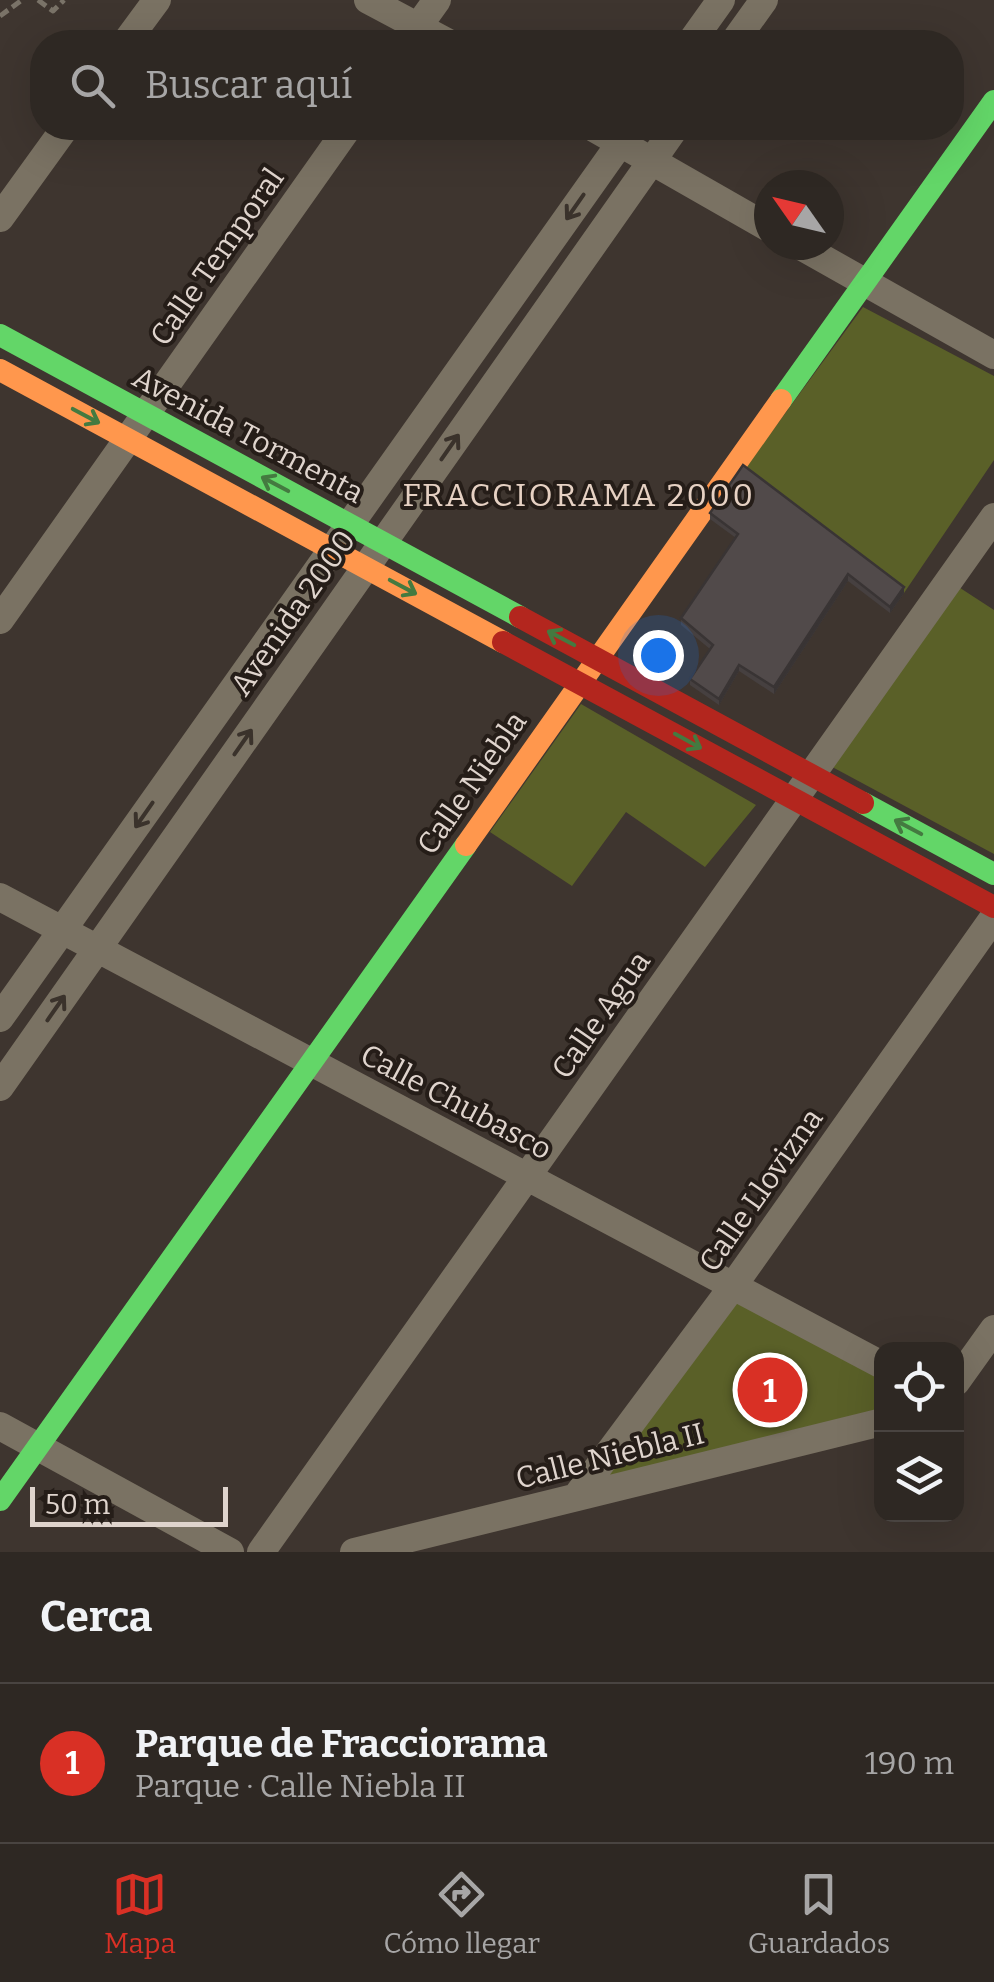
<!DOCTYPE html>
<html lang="es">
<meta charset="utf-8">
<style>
:root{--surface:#2e2823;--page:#3a3430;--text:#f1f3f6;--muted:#a7a6a6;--line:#494441;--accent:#d93025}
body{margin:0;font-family:Bitter,serif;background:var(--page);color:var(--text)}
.controls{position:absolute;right:30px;bottom:30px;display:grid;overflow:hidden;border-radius:20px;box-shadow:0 10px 40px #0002}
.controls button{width:90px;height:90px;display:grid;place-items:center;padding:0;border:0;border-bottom:2px solid var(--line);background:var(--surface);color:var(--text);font:50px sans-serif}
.compass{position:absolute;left:754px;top:170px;width:90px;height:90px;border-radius:50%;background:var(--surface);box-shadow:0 10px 40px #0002;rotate:304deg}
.scale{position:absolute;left:30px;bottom:25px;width:198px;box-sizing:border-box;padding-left:10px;border:5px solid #dfd4cd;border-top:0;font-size:28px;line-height:35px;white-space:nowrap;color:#dfd4cd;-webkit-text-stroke:8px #251d18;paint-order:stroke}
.you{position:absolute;left:658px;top:655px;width:35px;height:35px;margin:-25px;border:8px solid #fff;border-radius:50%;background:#1a73e8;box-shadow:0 0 0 15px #1a73e833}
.badge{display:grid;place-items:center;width:65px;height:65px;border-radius:50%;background:var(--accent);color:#fff;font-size:32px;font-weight:700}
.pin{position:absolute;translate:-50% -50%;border:5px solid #fff;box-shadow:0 2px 10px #0006}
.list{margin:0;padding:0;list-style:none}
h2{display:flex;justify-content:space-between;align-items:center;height:130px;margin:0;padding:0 40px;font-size:42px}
h2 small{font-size:32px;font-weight:400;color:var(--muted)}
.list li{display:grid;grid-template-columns:65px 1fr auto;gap:30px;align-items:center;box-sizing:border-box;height:160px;padding:0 40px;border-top:2px solid var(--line)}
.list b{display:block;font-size:38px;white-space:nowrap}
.list p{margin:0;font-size:32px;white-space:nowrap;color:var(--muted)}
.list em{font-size:32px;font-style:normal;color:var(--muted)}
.icon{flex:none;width:55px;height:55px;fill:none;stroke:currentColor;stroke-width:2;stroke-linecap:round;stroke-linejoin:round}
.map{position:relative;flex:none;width:994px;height:1552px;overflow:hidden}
.search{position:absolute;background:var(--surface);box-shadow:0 10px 40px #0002;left:30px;right:30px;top:30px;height:110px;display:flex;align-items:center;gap:25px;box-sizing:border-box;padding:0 35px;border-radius:40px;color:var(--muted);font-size:38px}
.sheet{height:290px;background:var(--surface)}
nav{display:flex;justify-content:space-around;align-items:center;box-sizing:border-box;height:140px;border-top:2px solid var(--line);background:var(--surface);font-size:28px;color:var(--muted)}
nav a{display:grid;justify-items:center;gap:5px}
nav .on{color:var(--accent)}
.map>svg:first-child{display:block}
.green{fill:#5a6028}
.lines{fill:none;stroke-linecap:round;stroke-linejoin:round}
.path{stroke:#7a7368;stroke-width:5;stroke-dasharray:10 5;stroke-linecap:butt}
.street{stroke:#7a7263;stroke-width:28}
.fast{stroke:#63d668;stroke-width:22}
.slow{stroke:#ff974d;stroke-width:22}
.jam{stroke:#b3261e;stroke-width:22}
.wall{fill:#464040}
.shaded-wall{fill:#393434}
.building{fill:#514a4a;stroke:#393434;stroke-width:2.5}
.oneway{stroke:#3a322b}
.oneway2{stroke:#447a40}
.labels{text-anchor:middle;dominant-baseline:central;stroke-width:8;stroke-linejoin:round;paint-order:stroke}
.street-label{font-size:30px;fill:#dfd4cd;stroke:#251d18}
.neighbourhood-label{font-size:32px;letter-spacing:2.5px;fill:#e6d1c3;stroke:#251d18}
</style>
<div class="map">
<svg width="994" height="1552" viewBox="0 0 994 1552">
<rect width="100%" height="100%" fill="#3e352f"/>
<path class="green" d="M863 307 994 376V460L904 593 743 471Z
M954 584 994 610V854L823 762Z
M581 704 756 805 705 867 626 812 572 886 490 832Z
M733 1286 881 1365V1416L585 1495Z"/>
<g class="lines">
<path class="path" d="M38 0 53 11 64 0
M0 16 22 0"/>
<path class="street" d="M368 0 447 42
M126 42 157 0
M407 42 437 0
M691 42 721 0
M734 42 764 0
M594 128 769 228
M0 218 65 128
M799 245 994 355
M0 620 348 128
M0 897 882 1365
M0 1018 631 128
M0 1087 675 128
M956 1382 994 1329
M0 1426 230 1552
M576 1497 733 1286 994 917
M261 1552 994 517
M354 1552 882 1422"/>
<path class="fast" d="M0 335 520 617
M781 400 994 101
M863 803 994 874
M0 1500 466 845"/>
<path class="slow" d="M0 370 503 642
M466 845 781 400"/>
<path class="jam" d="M520 617 863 803
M503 642 994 907"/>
</g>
<path class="wall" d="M710 513 904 593 890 613 848 581 774 694 739 671 719 705 690 685V679L710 649 681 625V618L736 538 710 519Z"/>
<path class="shaded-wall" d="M848 574V581L774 694V687Z
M904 587V593L890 613V607Z
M739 665V671L719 705V699Z"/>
<path class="building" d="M743 465 904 587 890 607 848 574 774 687 739 665 719 699 690 679 713 645 681 618 738 534 710 513Z"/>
<defs><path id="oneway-shaft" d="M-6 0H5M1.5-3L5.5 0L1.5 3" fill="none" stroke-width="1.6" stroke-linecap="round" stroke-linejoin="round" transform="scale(2.5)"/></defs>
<g class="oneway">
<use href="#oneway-shaft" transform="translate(575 207) rotate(125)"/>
<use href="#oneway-shaft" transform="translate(450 447) rotate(-55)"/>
<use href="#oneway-shaft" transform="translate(243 742) rotate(-55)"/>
<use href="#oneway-shaft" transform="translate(144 815) rotate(125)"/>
<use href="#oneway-shaft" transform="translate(56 1008) rotate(-55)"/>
</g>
<g class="oneway2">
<use href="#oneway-shaft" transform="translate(86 416) rotate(28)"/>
<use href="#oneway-shaft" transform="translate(275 484) rotate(-152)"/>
<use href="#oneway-shaft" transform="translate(403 587) rotate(28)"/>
<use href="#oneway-shaft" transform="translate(561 638) rotate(-152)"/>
<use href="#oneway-shaft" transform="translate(688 741) rotate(29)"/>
<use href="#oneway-shaft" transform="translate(908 827) rotate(-152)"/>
</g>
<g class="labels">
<g class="street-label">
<text transform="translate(217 257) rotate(-55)">Calle Temporal</text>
<text transform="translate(248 435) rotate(28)">Avenida Tormenta</text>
<text transform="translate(293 613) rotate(-55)">Avenida 2000</text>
<text transform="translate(472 783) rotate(-55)">Calle Niebla</text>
<text transform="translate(601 1015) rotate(-55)">Calle Agua</text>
<text transform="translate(456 1102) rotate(28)">Calle Chubasco</text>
<text transform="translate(761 1190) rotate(-55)">Calle Llovizna</text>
<text transform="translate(610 1456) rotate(-14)">Calle Niebla II</text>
</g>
<g class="neighbourhood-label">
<text x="579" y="495">FRACCIORAMA 2000</text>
</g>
</g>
</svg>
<div class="controls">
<button><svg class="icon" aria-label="locate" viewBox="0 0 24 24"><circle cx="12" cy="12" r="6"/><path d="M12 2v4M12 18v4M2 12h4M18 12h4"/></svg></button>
<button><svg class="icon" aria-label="layers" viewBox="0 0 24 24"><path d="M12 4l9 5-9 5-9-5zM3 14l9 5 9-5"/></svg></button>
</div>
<svg class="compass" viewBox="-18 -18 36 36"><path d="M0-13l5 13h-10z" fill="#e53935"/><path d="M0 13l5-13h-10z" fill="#a7a6a6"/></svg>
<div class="scale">50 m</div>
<div class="you"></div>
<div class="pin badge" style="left:770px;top:1390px">1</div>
<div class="search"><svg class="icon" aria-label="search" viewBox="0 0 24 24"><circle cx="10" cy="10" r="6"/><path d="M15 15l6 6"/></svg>Buscar aquí</div>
</div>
<section class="sheet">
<h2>Cerca<small></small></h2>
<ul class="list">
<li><span class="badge">1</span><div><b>Parque de Fracciorama</b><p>Parque · Calle Niebla II</p></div><em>190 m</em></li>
</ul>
</section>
<nav>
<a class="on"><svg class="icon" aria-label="map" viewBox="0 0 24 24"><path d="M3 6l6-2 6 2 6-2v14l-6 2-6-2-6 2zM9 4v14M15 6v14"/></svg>Mapa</a>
<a><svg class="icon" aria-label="directions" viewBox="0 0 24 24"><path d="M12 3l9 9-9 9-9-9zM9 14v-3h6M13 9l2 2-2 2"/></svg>Cómo llegar</a>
<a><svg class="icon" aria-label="saved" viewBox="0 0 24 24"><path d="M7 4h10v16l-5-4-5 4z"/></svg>Guardados</a>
</nav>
